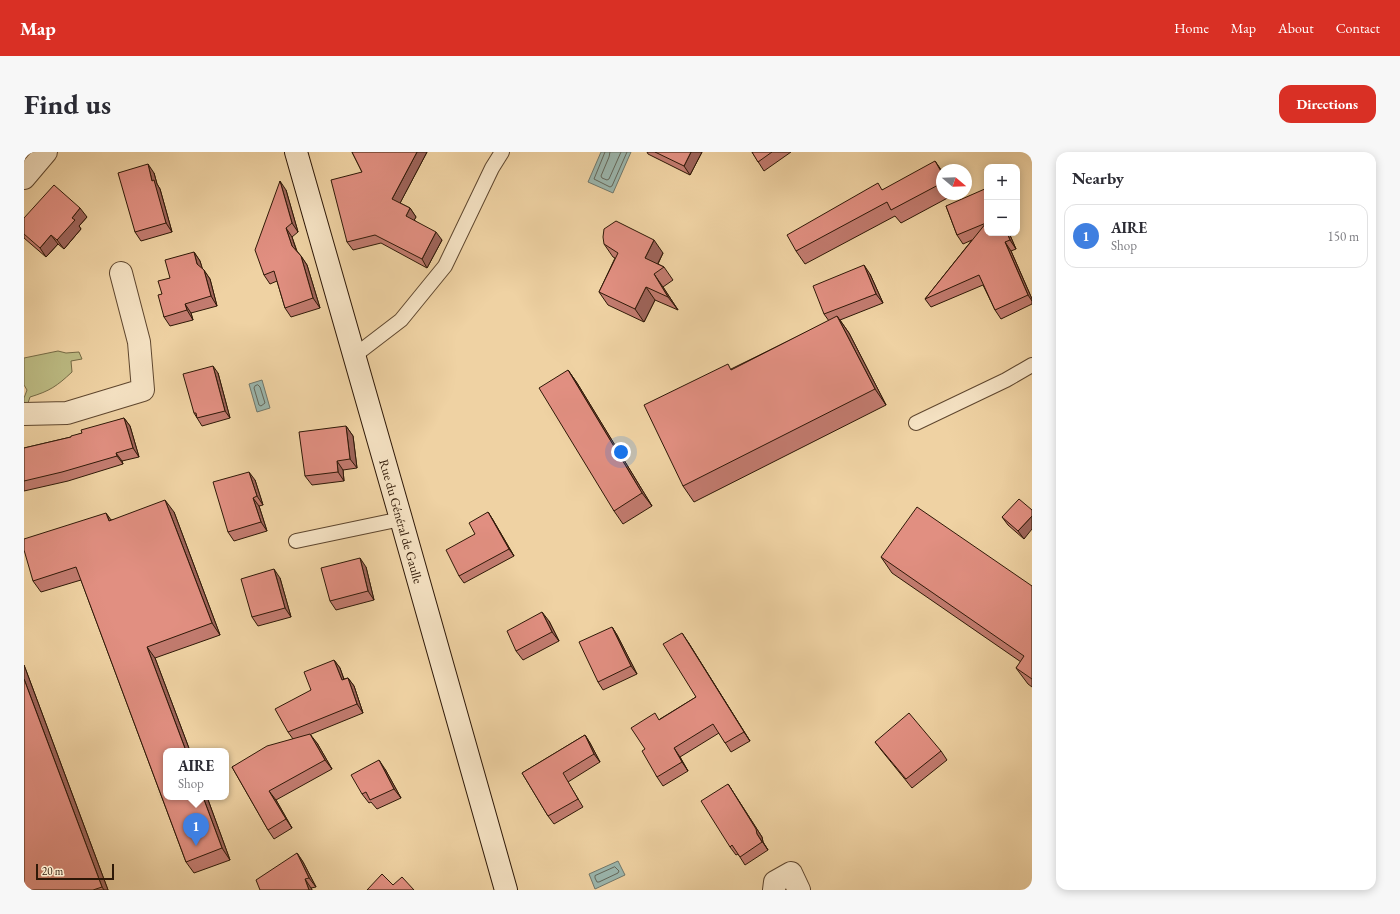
<!DOCTYPE html>
<meta charset="utf-8">
<style>
:root{--surface:#fff;--page:#f7f7f7;--text:#2b2b33;--muted:#7c7c81;--line:#e1e1e2;--accent:#d93025}
body{margin:0;font-family:"EB Garamond",serif;background:var(--page);color:var(--text)}
.controls{position:absolute;right:12px;top:12px;display:grid;overflow:hidden;border-radius:8px;box-shadow:0 2px 10px #0003}
.controls button{width:36px;height:36px;display:grid;place-items:center;padding:0;border:0;border-bottom:1px solid var(--line);background:var(--surface);color:var(--text);font:20px sans-serif}
.compass{position:absolute;left:912px;top:12px;width:36px;height:36px;border-radius:50%;background:var(--surface);box-shadow:0 2px 10px #0003;rotate:109deg}
.scale{position:absolute;left:12px;bottom:10px;width:78px;box-sizing:border-box;padding-left:4px;border:2px solid #2e1807;border-top:0;font-size:11px;line-height:14px;white-space:nowrap;color:#2e1807;-webkit-text-stroke:3px #f5e2c3;paint-order:stroke}
.you{position:absolute;left:597px;top:300px;width:14px;height:14px;margin:-10px;border:3px solid #fff;border-radius:50%;background:#1a73e8;box-shadow:0 0 0 6px #1a73e833}
.badge{display:grid;place-items:center;width:26px;height:26px;border-radius:50%;background:var(--accent);color:#fff;font-size:13px;font-weight:700}
.pin{position:absolute;translate:-50% -33px;filter:drop-shadow(0 1px 2px #0008)}
.pin::after{content:'';position:absolute;top:21px;width:14px;height:12px;background:inherit;clip-path:polygon(0 0,100% 0,50% 100%)}
.popup{position:absolute;left:139px;top:596px;width:66px;height:52px;box-sizing:border-box;display:grid;place-content:center;border-radius:8px;background:var(--surface);filter:drop-shadow(0 1px 3px #0005);font-size:13px;white-space:nowrap;color:var(--muted)}
.popup b{font-size:15px;color:var(--text)}
.popup::after{content:'';position:absolute;left:50%;top:100%;margin-left:-8px;border:8px solid transparent;border-top-color:var(--surface)}
.list{margin:0;padding:0;list-style:none}
h2{display:flex;justify-content:space-between;align-items:center;height:52px;margin:0;padding:0 16px;font-size:17px}
h2 small{font-size:13px;font-weight:400;color:var(--muted)}
.list li{display:grid;grid-template-columns:26px 1fr auto;gap:12px;align-items:center;box-sizing:border-box;height:64px;margin:0 8px 8px;padding:0 8px;border:1px solid var(--line);border-radius:12px}
.list b{display:block;font-size:15px;white-space:nowrap}
.list p{margin:0;font-size:13px;white-space:nowrap;color:var(--muted)}
.list em{font-size:13px;font-style:normal;color:var(--muted)}
.map{position:relative;flex:none;width:1008px;height:738px;overflow:hidden;border-radius:12px}
header{display:flex;align-items:center;gap:24px;box-sizing:border-box;height:56px;padding:0 20px;background:var(--accent);color:#fff}
header strong{font-size:19px}
nav{display:flex;gap:22px;margin-inline-start:auto;font-size:14px}
.intro{display:flex;align-items:center;justify-content:space-between;box-sizing:border-box;height:96px;padding:0 24px}
h1{margin:0;font-size:28px}
.button{padding:10px 18px;border-radius:12px;background:var(--accent);color:#fff;font-size:14px;font-weight:700}
main{display:flex;gap:24px;padding:0 24px}
aside{flex:1;background:var(--surface);border-radius:12px;box-shadow:0 2px 10px #0003}
.map>svg:first-child{display:block}
.green{fill:#bcbb83;stroke:#756a45}
.water{fill:#9bb6ad;stroke:#6f776b}
.lines{fill:none;stroke-linecap:round;stroke-linejoin:round}
.shore{stroke:#64675a;stroke-width:1}
.lane-casing{stroke:#5e462e;stroke-width:16}
.street-casing{stroke:#5e462e;stroke-width:24}
.secondary-casing{stroke:#2e1807;stroke-width:24}
.lane{stroke:#f5e2c3;stroke-width:14}
.street{stroke:#f5e2c3;stroke-width:22}
.secondary{stroke:#f5e2c3;stroke-width:22}
.wall{fill:#c27b6f;stroke:#2e1807}
.shaded-wall{fill:#9e645a;stroke:#2e1807}
.building{fill:#e18f81;stroke:#2e1807}
.labels{text-anchor:middle;dominant-baseline:central;stroke-width:3.5;stroke-linejoin:round;paint-order:stroke}
.street-label{font-size:13px;fill:#2e1807;stroke:#f5e2c3}
</style>
<header>
<strong>Map</strong>
<nav><a>Home</a><a>Map</a><a>About</a><a>Contact</a></nav>
</header>
<div class="intro"><h1>Find us</h1><a class="button">Directions</a></div>
<main>
<div class="map">
<svg width="1008" height="738" viewBox="0 0 1008 738">
<rect width="100%" height="100%" fill="#efd2a3"/>
<filter id="stains"><feTurbulence type="fractalNoise" baseFrequency=".005" numOctaves="4"/><feColorMatrix values="0 0 0 0 .2 0 0 0 0 .09 0 0 0 0 .02 0 0 0 .5 -.17"/></filter>
<radialGradient id="worn" r=".72"><stop offset=".6" stop-color="#630" stop-opacity="0"/><stop offset="1" stop-color="#630" stop-opacity=".3"/></radialGradient>
<path class="green" d="M34 199 42 201 55 200 58 207 47 209 48 220C33 234 26 239 6 245L3 254 0 255V246L3 238 0 233V206Z"/>
<path class="water" d="M577 0H607L589 41 564 30Z
M238 228 246 256 233 260 225 232Z
M594 709 601 723 571 737 565 722Z"/>
<g class="lines">
<path class="shore" d="M581 0 570 27 586 35 588 34 603 0
M586 0 585 5 577 24 578 26 583 28 585 27 597 0
M234 233 236 235 241 251 237 254 235 253 230 236 231 234Z
M591 715 595 719 594 721 575 730H573L571 726V724Z"/>
<g class="lane-casing">
<path id="lane" d="M330 204 377 168 421 114 468 16 478 0
M892 271 982 228 1008 213
M272 389 377 367"/>
</g>
<g class="street-casing">
<path id="street" d="M0 26 22 0
M0 262 43 261 119 238 115 190 97 121
M750 738 751 730 767 721 775 738"/>
</g>
<g class="secondary-casing">
<g id="secondary">
<path id="s1" d="M272 0 377 367 482 738"/>
</g>
</g>
<use href="#lane" class="lane"/>
<use href="#street" class="street"/>
<use href="#secondary" class="secondary"/>
</g>
<path class="wall" d="M328 0H403L376 51 386 56 392 65 390 68 418 88 403 116 357 91 329 98 323 90 338 20Z
M623 0H678L666 23 624 2Z
M728 0H767L740 19Z
M918 19V42H931L877 71 871 64 781 112 772 99 858 38Z
M130 21 133 32 136 37 148 80 117 89 111 80Z
M262 38 274 80 268 85 273 99 277 104 283 113 296 156 267 165 261 156 253 129 246 132 240 123Z
M922 54 985 81 992 97 987 99 1008 147V152L977 167 971 158 959 133 907 155 901 147 948 88 939 92 933 83Z
M63 65 55 74 57 77 40 97 34 92 22 105 0 86V66Z
M580 92 639 101 634 112 640 115 649 128 639 135 654 158 631 148 620 170 584 153 575 140 591 106 589 105Z
M170 100 176 109 178 116 186 127 193 154 167 161 169 168 146 174 140 165 138 142 146 126Z
M846 122 859 151 816 168 825 181 862 253 670 350 659 334 707 217 805 169 800 162Z
M544 218 553 231 628 354 599 372 590 359Z
M194 221 206 266 178 274 170 261Z
M100 266 106 274 115 305 98 309 99 312 44 329 0 339V296L47 285Z
M322 274 329 284 333 316 319 318 320 329 288 333 281 324Z
M231 328 239 353 235 354 243 379 210 389 204 380Z
M1008 358 1000 387 984 373 978 365Z
M150 360 196 483 131 506 166 599H142V645H183L206 708 170 721 162 710 57 428 17 440 9 429 87 368Z
M464 360 469 368 490 404 440 431 435 424 451 382Z
M857 405 1008 434V535L1004 532 992 516 997 510 868 421Z
M342 415 350 448 312 458 306 449Z
M256 426 267 465 234 474 228 465Z
M525 469 535 489 499 508 492 499Z
M588 475 593 483 613 522 579 538 574 530Z
M664 490 726 589 707 600 695 581 656 605 664 619 639 634 633 625 621 597 636 567 672 545Z
M310 508 316 516 320 527 324 526 330 534 339 561 285 583 293 591 308 617 252 648 268 676 250 687 244 678 208 615 269 587 264 580 287 538Z
M0 513 84 738H0Z
M561 583 566 591 576 610 544 630 559 655 530 672 524 664 498 621Z
M851 590 917 599 923 608 888 636 858 599Z
M361 617 377 646 353 657 347 650 345 651 338 642Z
M704 632 738 685 739 690 744 698 721 713 714 702 712 703 706 695Z
M273 701 279 710 292 735 287 736 288 738H236Z"/>
<path class="shaded-wall" d="M393 0H403L374 55 368 47Z
M667 0H678L666 23 660 14Z
M911 9 918 19V21Z
M124 12 130 21 133 32 136 37 148 80 142 71 128 29Z
M256 29 262 38 274 80 268 71Z
M56 56 63 65 55 74 57 77 40 97 33 88 48 66Z
M386 56 392 65 388 72 382 64Z
M262 76 268 85 274 104 268 94Z
M412 80 418 88 403 116 398 107Z
M983 81H985L992 97 986 88Z
M27 83 34 92 22 105 16 96Z
M630 88 639 101 630 119 621 106Z
M981 90 987 99 1008 147V149L1004 143Z
M170 100 176 109 180 122 173 112Z
M277 104 283 113 296 156 289 146Z
M840 113 846 122 859 151 852 142Z
M180 118 186 127 193 154 187 144Z
M630 122 639 135 654 158 644 145Z
M622 135 631 148 620 170 611 157Z
M161 152 167 161 169 168 163 158Z
M813 164 825 181 862 253 851 237Z
M189 214 194 221 206 266 201 259Z
M544 218 553 231 628 354 618 341Z
M100 266 106 274 115 305 109 296Z
M322 274 329 284 333 316 326 307Z
M92 301 98 309 99 312 93 304Z
M313 309 319 318 320 329 314 320Z
M225 320 231 328 239 353 233 344Z
M229 346 235 354 243 379 237 370Z
M141 348 150 360 196 483 188 471Z
M464 360 469 368 490 404 485 397Z
M82 361 90 372 85 369Z
M1008 364V377L1000 387 994 379Z
M336 406 342 415 350 448 344 439Z
M250 417 256 426 267 465 261 456Z
M518 460 525 469 535 489 528 480Z
M588 475 593 483 613 522 607 514Z
M658 481 664 490 726 589 720 580Z
M123 495 131 506 166 599H162Z
M310 508 316 516 323 537 318 528Z
M0 513 84 738H80L78 735 0 527Z
M324 526 330 534 339 561 333 552Z
M286 582 293 591 308 617 301 608Z
M561 583 566 591 576 610 570 602Z
M650 596 656 605 664 619 658 610Z
M355 608 361 617 377 646 370 637Z
M704 632 738 685 739 690 744 698 733 682Z
M245 639 252 648 268 676 262 667Z
M179 645H183L206 708 198 696Z
M273 701 279 710 292 735 285 726Z
M281 727 287 736 288 738H285Z"/>
<path class="building" d="M328 0H393L368 47 386 56 382 64 412 80 398 107 351 83 323 90 307 28 338 20Z
M631 0H667L660 14Z
M728 0H748L734 10Z
M911 9 918 21V31L867 58 863 50 772 99 763 83 854 31 858 38Z
M124 12 128 29 130 28 142 71 111 80 94 21Z
M256 29 268 71 262 76 268 94 277 104 289 146 261 156 250 119 240 123 231 98Z
M30 33 56 56 48 66 51 68 33 88 27 83 16 96 0 82V66Z
M963 36V81H983L986 88 981 90 1004 143 971 158 955 123 901 147 962 71 933 83 922 54Z
M592 69 630 88 621 106 640 115 630 122 644 145 622 135 611 157 575 140 594 101 580 92 579 85 580 77Z
M170 100 173 112 180 118 187 144 161 152 163 158 140 165 134 143 138 142 134 129 146 126 141 108Z
M840 113 852 142 800 162 789 134Z
M813 164 851 237 659 334 620 253 704 212 707 218Z
M189 214 201 259 173 266 172 261H170L159 222Z
M544 218 618 341 590 359 515 236Z
M100 266 109 296 92 301 93 304 38 320 0 329V296L47 285V284L58 281 57 278Z
M322 274 326 307 313 309 314 320 281 324 275 280Z
M225 320 233 344 229 346 237 370 204 380 189 330Z
M995 347 1008 358V364L994 379 978 365Z
M141 348 188 471 123 495 162 599H142V645H179L198 696 162 710 52 415 9 429 0 398V387L82 361 85 369Z
M893 355 1008 434V527L992 516 1000 504 857 405Z
M464 360 485 397 435 424 422 398 451 382 445 371Z
M336 406 344 439 306 449 297 416Z
M250 417 261 456 228 465 217 427Z
M518 460 528 480 492 499 483 479Z
M588 475 607 514 574 530 555 490Z
M658 481 720 580 701 591 689 572 650 596 658 610 633 625 618 599 621 597 607 576 631 561 635 568 672 545 639 492Z
M310 508 318 528 324 526 333 552 264 580 251 557 287 538 280 520Z
M0 527 78 735 69 738H0Z
M885 561 917 599 882 627 851 590Z
M286 582 301 608 245 639 262 667 244 678 208 615 243 594Z
M561 583 570 602 539 621 554 647 524 664 498 621Z
M355 608 370 637 346 648 342 640 338 642 327 623Z
M704 632 732 677 733 682 738 690 716 705 708 693 706 695 677 649Z
M273 701 285 726 281 727 285 738H236L232 728Z
M358 722 369 733 378 725 390 738H343Z"/>
<g class="labels">
<g class="street-label">
<text stroke="none"><textPath href="#s1" startOffset="384">Rue du Général de Gaulle</textPath></text>
</g>
</g>
<rect width="100%" height="100%" filter="url(#stains)"/>
<rect width="100%" height="100%" fill="url(#worn)"/>
</svg>
<div class="controls">
<button>+</button>
<button>−</button>
</div>
<svg class="compass" viewBox="-18 -18 36 36"><path d="M0-13l5 13h-10z" fill="#e53935"/><path d="M0 13l5-13h-10z" fill="#7c7c81"/></svg>
<div class="scale">20 m</div>
<div class="you"></div>
<div class="pin badge" style="left:172px;top:694px;background:#3f7fe0">1</div>
<div class="popup"><b>AIRE</b>Shop</div>
</div>
<aside>
<h2>Nearby<small></small></h2>
<ul class="list">
<li><span class="badge" style="background:#3f7fe0">1</span><div><b>AIRE</b><p>Shop</p></div><em>150 m</em></li>
</ul>
</aside>
</main>
